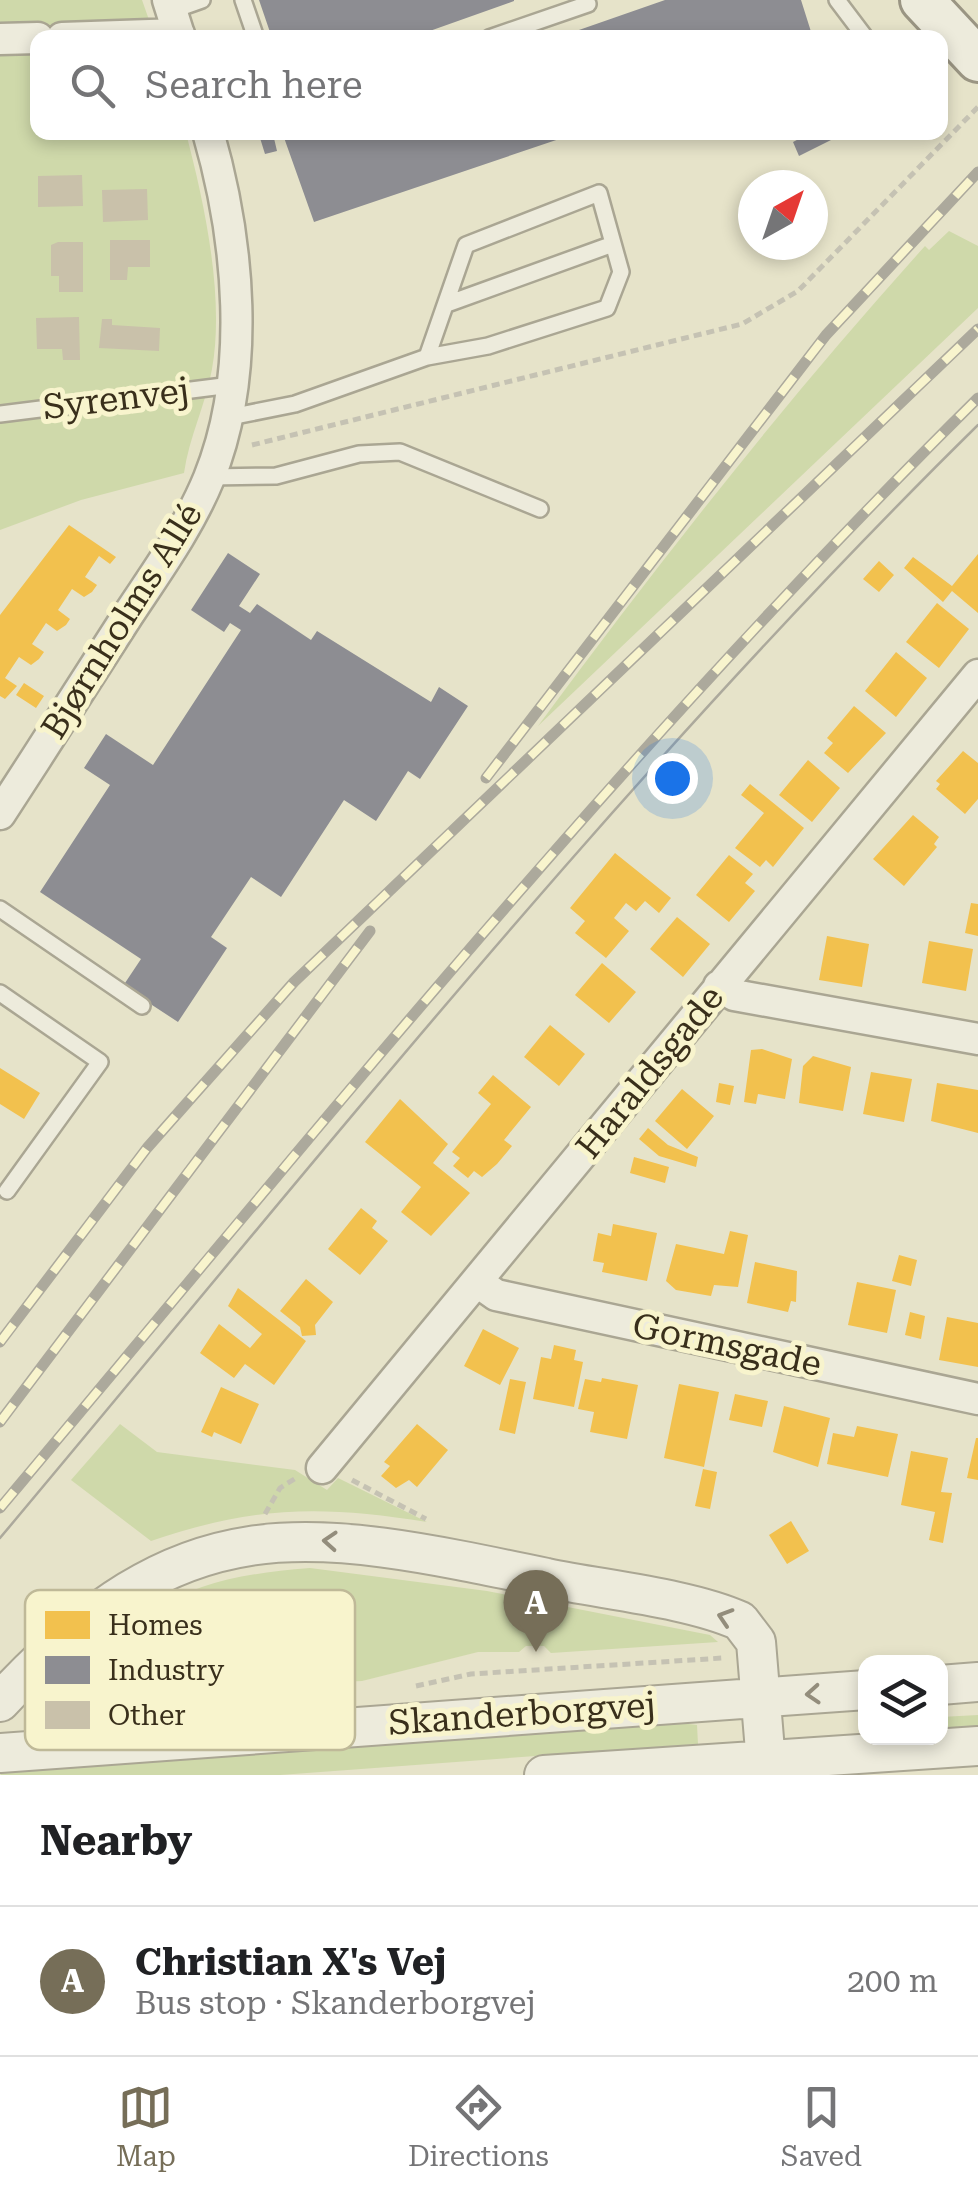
<!DOCTYPE html>
<meta charset="utf-8">
<style>
:root{--surface:#fff;--page:#f6f6f6;--text:#202124;--muted:#757577;--line:#e0e0e0;--accent:#766e58}
body{margin:0;font-family:"Roboto Serif",serif;background:var(--page);color:var(--text)}
.controls{position:absolute;right:30px;bottom:30px;display:grid;overflow:hidden;border-radius:20px;box-shadow:0 5px 15px #0003}
.controls button{width:90px;height:90px;display:grid;place-items:center;padding:0;border:0;border-bottom:2px solid var(--line);background:var(--surface);color:var(--text);font:50px sans-serif}
.compass{position:absolute;left:738px;top:170px;width:90px;height:90px;border-radius:50%;background:var(--surface);box-shadow:0 5px 15px #0003;rotate:40deg}
.you{position:absolute;left:672px;top:778px;width:35px;height:35px;margin:-25px;border:8px solid #fff;border-radius:50%;background:#1a73e8;box-shadow:0 0 0 15px #1a73e833}
.badge{display:grid;place-items:center;width:65px;height:65px;border-radius:50%;background:var(--accent);color:#fff;font-size:32px;font-weight:700}
.pin{position:absolute;translate:-50% -82px;filter:drop-shadow(0 2px 5px #0008)}
.pin::after{content:'';position:absolute;top:52px;width:35px;height:30px;background:inherit;clip-path:polygon(0 0,100% 0,50% 100%)}
.list{margin:0;padding:0;list-style:none}
h2{display:flex;justify-content:space-between;align-items:center;height:130px;margin:0;padding:0 40px;font-size:42px}
h2 small{font-size:32px;font-weight:400;color:var(--muted)}
.list li{display:grid;grid-template-columns:65px 1fr auto;gap:30px;align-items:center;box-sizing:border-box;height:150px;padding:0 40px;border-top:2px solid var(--line)}
.list b{display:block;font-size:38px;white-space:nowrap}
.list p{margin:0;font-size:32px;white-space:nowrap;color:var(--muted)}
.list em{font-size:32px;font-style:normal;color:var(--muted)}
.icon{flex:none;width:55px;height:55px;fill:none;stroke:currentColor;stroke-width:2;stroke-linecap:round;stroke-linejoin:round}
.map{position:relative;flex:none;width:978px;height:1775px;overflow:hidden}
.search{position:absolute;background:var(--surface);box-shadow:0 5px 15px #0003;left:30px;right:30px;top:30px;height:110px;display:flex;align-items:center;gap:25px;box-sizing:border-box;padding:0 35px;border-radius:20px;color:var(--muted);font-size:38px}
.sheet{height:280px;background:var(--surface)}
nav{display:flex;justify-content:space-around;align-items:center;box-sizing:border-box;height:140px;border-top:2px solid var(--line);background:var(--surface);font-size:28px;color:var(--muted)}
nav a{display:grid;justify-items:center;gap:5px}
nav .on{color:var(--accent)}
.map>svg:first-child{display:block}
.green{fill:#cfd9aa}
.homes{fill:#f2c14e}
.industry{fill:#8d8d92}
.building{fill:#c9c1aa}
.lines{fill:none;stroke-linecap:round;stroke-linejoin:round}
.service-casing{stroke:#aaa693;stroke-width:20}
.minor-casing{stroke:#aaa693;stroke-width:35}
.tertiary-casing{stroke:#aaa693;stroke-width:42}
.secondary-casing{stroke:#9a9583;stroke-width:48}
.path{stroke:#c5c2b3;stroke-width:5;stroke-dasharray:8 5;stroke-linecap:butt}
.service{stroke:#edebdc;stroke-width:15}
.minor{stroke:#edebdc;stroke-width:30}
.tertiary{stroke:#edebdc;stroke-width:38}
.secondary{stroke:#edebdc;stroke-width:42}
.tram{stroke:#aca99c;stroke-width:2.5}
.rail-casing{stroke:#aca99c;stroke-width:11}
.rail{stroke:#f8f4cd;stroke-width:8;stroke-dasharray:22;stroke-linecap:butt}
.oneway{stroke:#938d7c}
.labels{text-anchor:middle;dominant-baseline:central;stroke-width:10;stroke-linejoin:round;paint-order:stroke}
.street-label{font-size:35px;fill:#392f1b;stroke:#f8f4cd}
.key{fill:#f8f4cd;stroke:#bfb998;stroke-width:2.5}
.key-label{font-size:28px;fill:#392f1b}
</style>
<div class="map">
<svg width="978" height="1775" viewBox="0 0 978 1775">
<rect width="100%" height="100%" fill="#e6e3c9"/>
<path class="green" d="M0 0H142L155 37 38 38V132L186 133C204 202 225 297 212 369 206 404 189 437 184 473L81 500 0 530Z
M949 231 978 246V308L538 726C660 561 787 399 925 246L929 250Z
M120 1424 157 1452 295 1470 327 1490 338 1478 427 1522C320 1505 254 1506 151 1541L71 1480Z
M310 1568 487 1591 710 1635 718 1642 551 1653 544 1646H526L519 1652H478L362 1681 74 1694 63 1683C149 1602 191 1577 310 1568Z
M978 1715V1726L941 1728V1717Z
M665 1721 697 1725 698 1744 280 1775H0L5 1770Z"/>
<path class="homes" d="M69 525 116 557 110 564 99 556 85 577 97 585 92 592 84 597 72 589 58 610 70 619 66 625 57 631 46 623 32 644 44 652 39 659 31 665 19 657 5 678 17 686 5 699 0 696V615Z
M978 554V613L952 591 943 602 904 568 913 557 952 586Z
M879 561 894 575 879 592 863 579Z
M937 603 969 629 939 668 906 642Z
M896 652 927 678 896 717 865 691Z
M24 683 44 696 36 708 16 695Z
M854 706 886 733 848 773 824 753 833 743 827 738Z
M963 751 978 763V799L965 814 936 789 940 784 936 781Z
M808 760 840 788 812 822 779 795Z
M750 784 804 828 773 867 766 860 760 867 735 848 764 813 741 795Z
M913 815 939 837 934 844 937 847 904 886 873 859Z
M615 853 671 898 659 913 645 901 636 911 626 903 614 918 629 931 606 958 575 933 585 921 570 908Z
M729 855 753 874 745 883 755 891 729 922 696 895Z
M971 903 978 904V936L965 933Z
M677 917 710 944 683 977 650 949Z
M827 936 869 944 862 987 819 980Z
M929 941 973 949 966 991 922 983Z
M602 963 636 992 609 1023 575 995Z
M550 1025 585 1054 559 1086 524 1057Z
M762 1049 792 1059 785 1099 758 1094 756 1104 744 1102 751 1050Z
M813 1056 851 1067 843 1111 799 1103 803 1066Z
M0 1068 40 1093 24 1119 0 1104Z
M871 1072 912 1079 904 1122 863 1114Z
M493 1075 531 1107 504 1140 512 1146 497 1164 482 1177 474 1171 468 1178 453 1166 460 1158 452 1152 491 1104 478 1093Z
M719 1083 734 1086 730 1105 716 1102Z
M937 1083 978 1090V1133L931 1121Z
M682 1089 714 1116 687 1149 655 1121Z
M400 1099 448 1144 433 1163 470 1193 431 1236 401 1212 421 1187 365 1142Z
M648 1128 668 1145 698 1157 696 1167 659 1156 639 1139Z
M634 1157 669 1167 665 1183 630 1173Z
M361 1208 377 1221 372 1228 388 1241 360 1275 328 1249Z
M613 1224 657 1233 647 1281 602 1272 604 1263 593 1261 598 1233 611 1236Z
M730 1231 748 1235 738 1287 714 1285 711 1296 676 1290 666 1281 676 1244 724 1254Z
M899 1255 917 1260 911 1286 892 1281Z
M755 1262 797 1271 796 1302 791 1301 788 1312 747 1303Z
M306 1279 333 1302 315 1325 316 1335 302 1336 300 1327 280 1311Z
M857 1282 896 1290 887 1333 848 1325Z
M238 1288 306 1341 274 1385 245 1364 234 1378 200 1353 219 1324 250 1348 262 1334 228 1306Z
M910 1312 925 1316 921 1339 905 1335Z
M947 1317 978 1323V1367L939 1360Z
M483 1329 519 1348 500 1385 464 1366Z
M554 1345 576 1350 574 1360 583 1362 574 1407 533 1399 541 1357 551 1359Z
M602 1378 638 1385 627 1439 590 1432 594 1412 578 1409 585 1379 601 1382Z
M510 1379 526 1382 515 1434 499 1430Z
M679 1384 719 1392 704 1467 664 1458Z
M221 1387 259 1404 241 1444 214 1432 212 1437 201 1432Z
M735 1394 768 1401 762 1427 729 1420Z
M784 1406 830 1418 818 1467 773 1452Z
M417 1424 448 1450 417 1487 409 1480 396 1488 381 1476 390 1466 384 1462Z
M857 1426 898 1434 888 1477 827 1464 833 1433 854 1437Z
M976 1438H978V1480L967 1478Z
M911 1451 948 1458 941 1492 952 1493 943 1543 929 1540 935 1512 901 1505Z
M703 1469 717 1472 710 1509 695 1506Z
M791 1521 809 1551 787 1564 769 1535Z"/>
<path class="industry" d="M259 0H514V1L410 38H272Z
M665 0H801L813 38H556Z
M282 132H577V133L314 222Z
M812 132H847L799 156 793 142Z
M273 134 277 151 265 154 260 138Z
M228 553 260 574 239 606 250 613 257 604 311 640 317 631 431 702 439 687 468 706 420 779 408 771 376 821 344 800 281 897 251 877 211 937 227 948 178 1022 123 986 141 959 40 892 110 785 84 768 106 734 153 765 241 630 230 623 224 632 191 610Z"/>
<path class="building" d="M129 132H173V139L129 138Z
M82 175 83 206 38 207V176Z
M147 189 148 220 103 222 102 190Z
M110 240H150V267H128L127 280H110Z
M58 242H83V292H59V276H51V245Z
M79 317 80 360H63L62 349H37L36 318Z
M102 319H112V325L160 328 159 351 99 348Z"/>
<g class="lines">
<g class="service-casing">
<path id="service" d="M243 0 256 38
M837 0 865 37
M171 11 202 0
M489 38 588 4
M447 304 613 244
M0 414 231 385
M225 418 295 404 427 357 488 346 607 308 621 272 599 193 466 245 427 357
M209 477 276 476 359 454 400 452 540 509
M0 909 142 1006
M0 993 100 1062 7 1191"/>
</g>
<g class="minor-casing">
<path id="minor" d="M168 0 180 38
M62 38 179 34
M0 39 38 38
M0 814C43 748 85 682 128 615 157 571 189 527 209 478 252 372 239 239 208 132
M719 986 734 995 978 1039
M479 1283 496 1295 978 1399
M322 1468 978 675"/>
</g>
<g class="tertiary-casing">
<path id="tertiary" d="M940 1685 978 1682
M0 1702C184 1502 302 1527 547 1578 604 1590 689 1598 740 1621L756 1642 767 1775
M0 1753 866 1690
M544 1775 978 1746"/>
</g>
<g class="secondary-casing">
<path id="secondary" d="M922 0 978 60"/>
</g>
<path class="path" d="M252 445 742 324 798 291 978 107
M352 1480 426 1519
M265 1514 280 1488 296 1478
M416 1686 471 1674 723 1658"/>
<use href="#service" class="service"/>
<use href="#minor" class="minor"/>
<use href="#tertiary" class="tertiary"/>
<use href="#secondary" class="secondary"/>
<path class="tram" d="M0 1538C317 1160 626 771 978 425"/>
<g class="rail-casing">
<path id="rail" d="M486 778 826 335 978 172
M0 1342 147 1148 294 982 978 329
M0 1422 370 931
M0 1508C317 1130 627 745 978 398"/>
</g>
<use href="#rail" class="rail"/>
</g>
<defs><path id="oneway-chevron" d="M-2-3.5L2.5 0L-2 3.5" fill="none" stroke-width="1.6" stroke-linecap="round" stroke-linejoin="round" transform="scale(2.5)"/></defs>
<g class="oneway">
<use href="#oneway-chevron" transform="translate(330 1541) rotate(-176)"/>
<use href="#oneway-chevron" transform="translate(725 1617) rotate(-162)"/>
<use href="#oneway-chevron" transform="translate(813 1694) rotate(176)"/>
</g>
<g class="labels">
<g class="street-label">
<text transform="translate(116 399) rotate(-7)">Syrenvej</text>
<text transform="translate(122 621) rotate(-58)">Bjørnholms Allé</text>
<text transform="translate(650 1072) rotate(-51)">Haraldsgade</text>
<text transform="translate(727 1345) rotate(12)">Gormsgade</text>
<text transform="translate(522 1714) rotate(-4)">Skanderborgvej</text>
</g>
</g>
<rect x="25" y="1590" width="330" height="160" rx="15" class="key"/>
<rect x="45" y="1611" width="45" height="28" fill="#f2c14e"/>
<rect x="45" y="1656" width="45" height="28" fill="#8d8d92"/>
<rect x="45" y="1701" width="45" height="28" fill="#c9c1aa"/>
<g class="key-label">
<text x="108" y="1635">Homes</text>
<text x="108" y="1680">Industry</text>
<text x="108" y="1725">Other</text>
</g>
</svg>
<div class="controls">
<button><svg class="icon" aria-label="layers" viewBox="0 0 24 24"><path d="M12 4l9 5-9 5-9-5zM3 14l9 5 9-5"/></svg></button>
</div>
<svg class="compass" viewBox="-18 -18 36 36"><path d="M0-13l5 13h-10z" fill="#e53935"/><path d="M0 13l5-13h-10z" fill="#757577"/></svg>
<div class="you"></div>
<div class="pin badge" style="left:536px;top:1652px">A</div>
<div class="search"><svg class="icon" aria-label="search" viewBox="0 0 24 24"><circle cx="10" cy="10" r="6"/><path d="M15 15l6 6"/></svg>Search here</div>
</div>
<section class="sheet">
<h2>Nearby<small></small></h2>
<ul class="list">
<li><span class="badge">A</span><div><b>Christian X's Vej</b><p>Bus stop · Skanderborgvej</p></div><em>200 m</em></li>
</ul>
</section>
<nav>
<a class="on"><svg class="icon" aria-label="map" viewBox="0 0 24 24"><path d="M3 6l6-2 6 2 6-2v14l-6 2-6-2-6 2zM9 4v14M15 6v14"/></svg>Map</a>
<a><svg class="icon" aria-label="directions" viewBox="0 0 24 24"><path d="M12 3l9 9-9 9-9-9zM9 14v-3h6M13 9l2 2-2 2"/></svg>Directions</a>
<a><svg class="icon" aria-label="saved" viewBox="0 0 24 24"><path d="M7 4h10v16l-5-4-5 4z"/></svg>Saved</a>
</nav>
